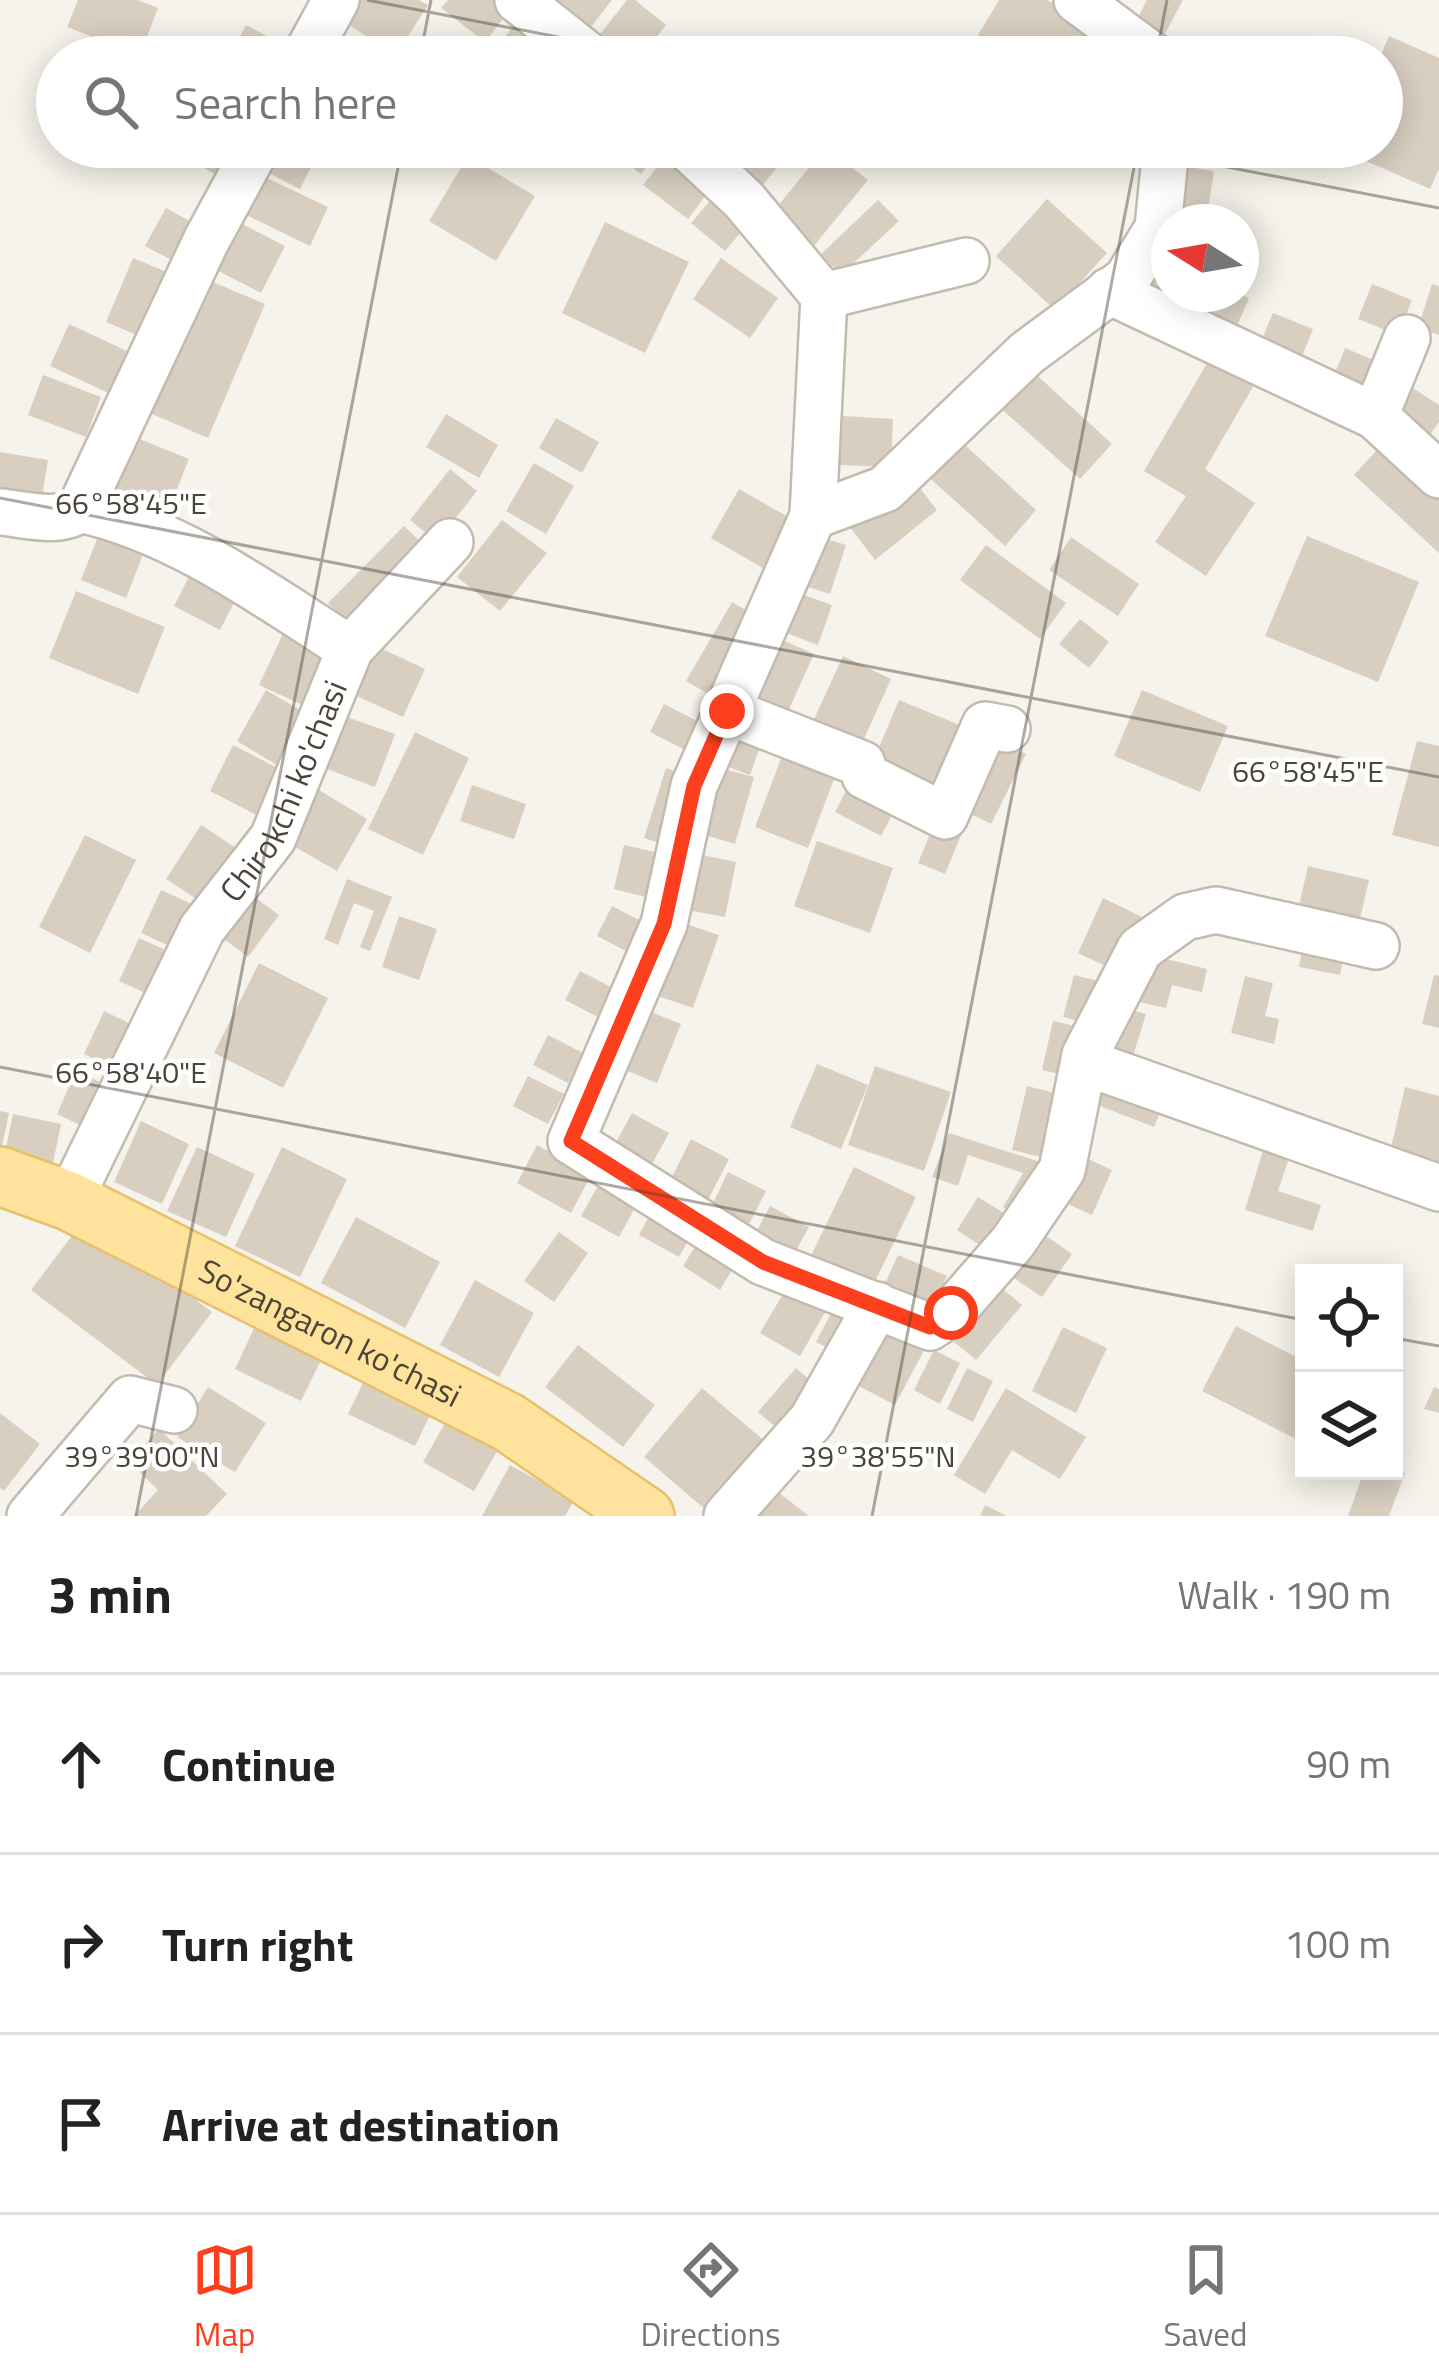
<!DOCTYPE html>
<meta charset="utf-8">
<style>
:root{--surface:#fff;--page:#f2f2f2;--text:#222;--muted:#767676;--line:#e0e0e0;--accent:#fc3f1d}
body{margin:0;font-family:"Titillium Web",sans-serif;background:var(--page);color:var(--text)}
.controls{position:absolute;right:36px;bottom:36px;display:grid;overflow:hidden;border-radius:0px;box-shadow:0 6px 30px #0003}
.controls button{width:108px;height:108px;display:grid;place-items:center;padding:0;border:0;border-bottom:3px solid var(--line);background:var(--surface);color:var(--text);font:60px sans-serif}
.compass{position:absolute;left:1151px;top:204px;width:108px;height:108px;border-radius:50%;background:var(--surface);box-shadow:0 6px 30px #0003;rotate:281deg}
.stop{position:absolute;width:36px;height:36px;margin:-27px;border:9px solid #fc3f1d;border-radius:50%;background:#fff}
.stop.end{background:#fc3f1d;border-color:#fff;box-shadow:0 3px 12px #0008}
.list{margin:0;padding:0;list-style:none}
h2{display:flex;justify-content:space-between;align-items:center;height:156px;margin:0;padding:0 48px;font-size:51px}
h2 small{font-size:39px;font-weight:400;color:var(--muted)}
.list li{display:grid;grid-template-columns:78px 1fr auto;gap:36px;align-items:center;box-sizing:border-box;height:180px;padding:0 48px;border-top:3px solid var(--line)}
.list b{display:block;font-size:45px;white-space:nowrap}
.list em{font-size:39px;font-style:normal;color:var(--muted)}
.icon{flex:none;width:66px;height:66px;fill:none;stroke:currentColor;stroke-width:2;stroke-linecap:round;stroke-linejoin:round}
.map{position:relative;flex:none;width:1439px;height:1516px;overflow:hidden}
.search{position:absolute;background:var(--surface);box-shadow:0 6px 30px #0003;left:36px;right:36px;top:36px;height:132px;display:flex;align-items:center;gap:30px;box-sizing:border-box;padding:0 42px;border-radius:66px;color:var(--muted);font-size:45px}
.sheet{height:696px;background:var(--surface)}
nav{display:flex;justify-content:space-around;align-items:center;box-sizing:border-box;height:168px;border-top:3px solid var(--line);background:var(--surface);font-size:33px;color:var(--muted)}
nav a{display:grid;justify-items:center;gap:6px}
nav .on{color:var(--accent)}
.map>svg:first-child{display:block}
.building{fill:#d8cfc1}
.lines{fill:none;stroke-linecap:round;stroke-linejoin:round}
.minor-casing{stroke:#c2bbae;stroke-width:50}
.major-casing{stroke:#e6c16a;stroke-width:62}
.minor{stroke:#fff;stroke-width:45}
.major{stroke:#ffe39c;stroke-width:57}
.route{stroke:#fc3f1d;stroke-width:15}
.ticks{fill:none;stroke:#4b4439;stroke-width:3;stroke-opacity:0.45}
.labels{text-anchor:middle;dominant-baseline:central;stroke-width:9;stroke-linejoin:round;paint-order:stroke}
.street-label{font-size:33px;fill:#4b4439;stroke:#fff}
.ticks-label{font-size:30px;text-anchor:middle;fill:#4b4439;stroke:#fff;stroke-width:9;stroke-linejoin:round;paint-order:stroke}
</style>
<div class="map">
<svg width="1439" height="1516" viewBox="0 0 1439 1516">
<rect width="100%" height="100%" fill="#f6f3ec"/>
<path class="building" d="M78 0H137L158 8 140 55 67 27Z
M347 0H419L428 5 396 55 336 17Z
M448 0H505L513 6 485 42 441 8Z
M537 0H612L583 37Z
M627 0H635L666 25 641 57H610L593 43Z
M999 0H1047L1100 32 1085 57H965Z
M1147 0H1183L1161 41 1133 27Z
M521 16 559 57H499L493 52Z
M246 25 291 49 287 57H229Z
M1389 36 1439 58V169L1430 189 1334 147H1382L1380 57Z
M666 39 689 57H652Z
M192 147H233L216 175 186 157Z
M265 147H321L300 189 255 166Z
M606 147H662L641 174Z
M713 147H794L761 187Z
M826 147 868 180 813 247 772 213Z
M1177 147H1216L1213 167 1174 161Z
M671 149 715 183 688 219 643 185Z
M468 156 535 196 496 261 429 221Z
M1175 165 1214 171 1208 210 1169 204Z
M252 171 328 207 310 246 234 209Z
M719 190 752 219 725 251 691 223Z
M1047 199 1107 253 1055 310 996 256Z
M878 200 899 221 841 275 821 254Z
M166 208 204 229 183 266 145 246Z
M1170 210 1208 216 1207 222H1168Z
M229 217 285 246 261 293 205 264Z
M605 222 689 262 645 353 562 313Z
M1151 256 1169 264V294H1182L1176 308 1136 291Z
M133 258 179 277 151 341 106 322Z
M721 258 778 298 750 338 693 299Z
M194 274 265 304 208 438 138 408Z
M1372 284 1412 300 1398 335 1358 319Z
M1432 284 1439 286V335L1418 328Z
M1204 294H1239L1249 298 1234 333 1194 317Z
M1273 313 1313 329 1299 364 1258 348Z
M69 324 144 359 126 401 50 366Z
M1345 348 1385 365 1371 400 1331 383Z
M1213 353 1257 380 1205 469 1255 503 1206 576 1155 542 1186 496 1144 471Z
M1029 368 1112 444 1080 479 996 404Z
M43 375 101 397 86 437 28 415Z
M1405 383 1439 405V422L1429 436 1389 408Z
M446 414 498 445 479 478 426 447Z
M843 416 893 419 891 467 840 465Z
M556 418 599 442 582 473 539 448Z
M954 435 1036 510 1005 546 921 470Z
M137 438 189 459 164 522 112 501Z
M1387 439 1439 486V553L1354 475Z
M0 452 48 460 40 509 0 502Z
M534 463 574 486 546 534 506 511Z
M450 469 477 491 437 542 410 520Z
M911 477 937 510 875 560 849 526Z
M739 489 797 522 768 571 711 538Z
M502 520 547 553 500 611 457 577Z
M104 521 149 539 126 598 81 580Z
M404 526 430 551 354 629 328 603Z
M809 533 846 545 830 594 793 582Z
M1307 536 1419 582 1378 682 1265 636Z
M1071 537 1139 584 1118 616 1049 570Z
M986 545 1066 603 1040 639 960 580Z
M195 565 241 589 220 630 174 606Z
M787 589 832 605 818 645 773 628Z
M76 591 165 627 138 694 49 658Z
M732 602 761 619 714 697 686 681Z
M1080 619 1109 642 1089 668 1059 644Z
M288 623 340 648 311 709 259 685Z
M769 634 814 654 782 725 738 706Z
M374 645 425 669 403 717 352 694Z
M843 656 891 679 858 752 809 730Z
M266 690 317 720 287 771 237 741Z
M1142 690 1228 726 1200 792 1114 756Z
M899 700 967 728 937 800 869 771Z
M664 704 711 728 697 756 650 732Z
M341 715 395 734 375 787 322 767Z
M726 722 764 736 750 775 712 761Z
M415 732 469 758 423 855 368 829Z
M989 736 1026 754 991 824 953 805Z
M1417 741 1439 746V847L1392 835Z
M787 743 840 763 808 848 755 827Z
M233 745 295 777 272 823 210 791Z
M709 765 754 777 735 844 691 831Z
M666 768 688 775 666 845 644 838Z
M854 775 900 799 881 836 835 812Z
M472 785 526 804 514 839 460 821Z
M314 787 367 819 337 871 283 840Z
M935 822 962 833 945 874 918 863Z
M201 825 239 850 204 904 166 879Z
M85 835 136 860 90 953 39 927Z
M817 841 893 868 870 933 794 906Z
M624 845 664 854 654 899 614 889Z
M688 852 736 862 725 917 676 908Z
M1308 866 1369 880 1357 932 1296 919Z
M347 879 392 897 370 951 360 947 374 911 354 903 338 945 324 939Z
M161 890 194 905 174 948 141 933Z
M246 891 279 915 248 957 215 932Z
M1103 898 1144 918 1119 972 1078 953Z
M612 906 647 924 632 954 597 936Z
M399 916 437 929 419 980 382 967Z
M674 920 719 935 693 1008 649 993Z
M1305 936 1346 944 1340 975 1299 967Z
M139 938 172 953 152 996 119 981Z
M1146 954 1207 969 1202 992 1172 985 1166 1008 1136 1001Z
M259 963 328 998 283 1088 214 1053Z
M580 971 615 989 600 1018 565 1000Z
M1074 975 1102 982 1090 1024 1063 1017Z
M1434 975 1439 976V1028L1422 1024Z
M1245 976 1273 983 1265 1016 1279 1019 1274 1044 1231 1033Z
M636 1006 681 1024 657 1083 613 1065Z
M1117 1006 1146 1014 1129 1069 1100 1060Z
M104 1011 137 1027 117 1070 84 1054Z
M1053 1021 1080 1027 1069 1076 1042 1070Z
M548 1035 583 1053 568 1083 533 1065Z
M817 1064 868 1085 841 1149 790 1127Z
M875 1066 951 1092 924 1171 848 1145Z
M76 1071 109 1086 90 1130 57 1114Z
M528 1076 564 1094 548 1124 513 1106Z
M1091 1077 1163 1105 1154 1127 1082 1099Z
M1027 1086 1070 1097 1054 1160 1012 1150Z
M1405 1087 1439 1096V1163L1390 1152Z
M0 1111 9 1113 2 1146 0 1145Z
M632 1113 669 1133 646 1175 609 1155Z
M13 1114 61 1124 53 1163 5 1153Z
M141 1121 189 1144 162 1204 114 1182Z
M949 1133 1053 1166 1021 1218 1003 1207 1023 1173 968 1155 958 1186 932 1177Z
M691 1139 729 1159 703 1210 665 1191Z
M537 1145 591 1175 571 1213 517 1183Z
M197 1147 255 1174 226 1237 167 1211Z
M282 1147 347 1179 300 1277 235 1246Z
M1264 1147 1290 1155 1278 1191 1321 1205 1313 1231 1245 1210Z
M1075 1153 1112 1170 1092 1215 1055 1198Z
M854 1167 916 1197 869 1294 807 1264Z
M728 1172 766 1191 743 1236 706 1218Z
M604 1175 642 1195 619 1237 581 1216Z
M978 1197 1015 1220 993 1254 957 1230Z
M656 1203 697 1225 679 1257 639 1235Z
M770 1206 809 1227 790 1261 752 1240Z
M86 1217 212 1312 157 1385 31 1290Z
M356 1217 440 1262 405 1328 321 1283Z
M1032 1226 1072 1254 1042 1297 1002 1270Z
M559 1232 588 1253 554 1302 524 1281Z
M701 1237 738 1260 720 1290 683 1266Z
M898 1255 947 1276 928 1318 879 1297Z
M987 1276 1022 1305 976 1360 941 1331Z
M793 1277 832 1300 800 1356 760 1333Z
M475 1280 534 1313 499 1377 440 1345Z
M837 1302 865 1317 845 1357 816 1342Z
M880 1315 929 1341 895 1405 847 1380Z
M256 1324 323 1356 301 1401 235 1369Z
M1236 1326 1304 1361V1443L1202 1391Z
M1063 1327 1107 1348 1076 1413 1032 1391Z
M578 1345 655 1405 623 1447 545 1387Z
M934 1350 960 1363 940 1404 914 1390Z
M796 1368 822 1391 785 1435 758 1412Z
M967 1368 993 1381 973 1422 947 1409Z
M365 1379 432 1411 415 1446 348 1414Z
M208 1387 266 1423 235 1472 177 1437Z
M1434 1387 1439 1389V1413L1424 1409Z
M702 1388 773 1448 713 1516 644 1457Z
M1006 1388 1086 1437 1060 1479 1012 1450 985 1494 954 1475Z
M0 1413 40 1444 4 1491 0 1488Z
M449 1416 500 1446 474 1491 423 1462Z
M159 1429 227 1494 206 1516H134L158 1490 129 1462Z
M510 1465 574 1500 565 1516H482Z
M1394 1469 1405 1473 1389 1516H1348L1364 1471Z
M764 1481 809 1516H737Z
M985 1505 1007 1516H980Z"/>
<g class="lines">
<g class="minor-casing">
<g id="minor">
<path d="M518 0 590 57"/>
<path d="M1077 0 1154 57"/>
<path d="M305 57 336 0"/>
<path d="M687 147 744 200 824 296 813 516 694 786 664 924 571 1141 763 1262 930 1327 951 1313 1013 1242 1062 1170 1085 1055 1140 949 1185 917 1216 910 1376 946"/>
<path d="M1109 291 1375 416 1439 475"/>
<path d="M824 296 966 261"/>
<path d="M1375 416 1407 338"/>
<path d="M80 509 206 241 257 147"/>
<path d="M0 512C24 514 60 525 80 509"/>
<path d="M813 516 885 489 1027 353 1127 279 1158 228 1166 147"/>
<path d="M350 649 450 542"/>
<path d="M727 711 862 764 865 776 945 816 985 725 1007 729"/>
<path d="M1084 1062 1439 1188"/>
<path id="s1" d="M69 1201 202 929 273 838 350 649C265 595 179 531 80 509"/>
<path d="M30 1516 130 1399 174 1410"/>
<path d="M727 1516 812 1420 877 1305"/>
</g>
</g>
<g class="major-casing">
<g id="major">
<path id="s2" d="M0 1176 69 1201 508 1422 645 1516"/>
</g>
</g>
<use href="#minor" class="minor"/>
<use href="#major" class="major"/>
</g>
<g class="lines">
<path class="route" d="M727 711 694 786 664 924 571 1141 763 1262 930 1327 951 1313"/>
</g>
<path class="ticks" d="M367 0 661 57M420 57 431 0M1156 57 1167 0M1124 147 1439 208M0 498 1439 777M0 1067 1304 1320M1394 1338 1439 1346M136 1516 402 147M872 1516 1138 147"/>
<g class="labels">
<g class="street-label">
<text stroke="none"><textPath href="#s1" startOffset="465">Chirokchi ko'chasi</textPath></text>
<text stroke="none"><textPath href="#s2" startOffset="366">So'zangaron ko'chasi</textPath></text>
</g>
</g>
<g class="ticks-label">
<text x="131" y="514">66°58'45"E</text>
<text x="1308" y="782">66°58'45"E</text>
<text x="131" y="1083">66°58'40"E</text>
<text x="142" y="1467">39°39'00"N</text>
<text x="878" y="1467">39°38'55"N</text>
</g>
</svg>
<div class="controls">
<button><svg class="icon" aria-label="locate" viewBox="0 0 24 24"><circle cx="12" cy="12" r="6"/><path d="M12 2v4M12 18v4M2 12h4M18 12h4"/></svg></button>
<button><svg class="icon" aria-label="layers" viewBox="0 0 24 24"><path d="M12 4l9 5-9 5-9-5zM3 14l9 5 9-5"/></svg></button>
</div>
<svg class="compass" viewBox="-18 -18 36 36"><path d="M0-13l5 13h-10z" fill="#e53935"/><path d="M0 13l5-13h-10z" fill="#767676"/></svg>
<div class="stop" style="left:951px;top:1313px"></div>
<div class="stop end" style="left:727px;top:711px"></div>
<div class="search"><svg class="icon" aria-label="search" viewBox="0 0 24 24"><circle cx="10" cy="10" r="6"/><path d="M15 15l6 6"/></svg>Search here</div>
</div>
<section class="sheet">
<h2>3 min<small>Walk · 190 m</small></h2>
<ul class="list">
<li><svg class="icon" aria-label="ahead" viewBox="0 0 24 24"><path d="M12 20V5M6 11l6-6 6 6"/></svg><div><b>Continue</b></div><em>90 m</em></li>
<li><svg class="icon" aria-label="right" viewBox="0 0 24 24"><path d="M7 20v-9h11M14 6l5 5-5 5"/></svg><div><b>Turn right</b></div><em>100 m</em></li>
<li><svg class="icon" aria-label="arrive" viewBox="0 0 24 24"><path d="M6 21V4h12l-3 4 3 4H6"/></svg><div><b>Arrive at destination</b></div></li>
</ul>
</section>
<nav>
<a class="on"><svg class="icon" aria-label="map" viewBox="0 0 24 24"><path d="M3 6l6-2 6 2 6-2v14l-6 2-6-2-6 2zM9 4v14M15 6v14"/></svg>Map</a>
<a><svg class="icon" aria-label="directions" viewBox="0 0 24 24"><path d="M12 3l9 9-9 9-9-9zM9 14v-3h6M13 9l2 2-2 2"/></svg>Directions</a>
<a><svg class="icon" aria-label="saved" viewBox="0 0 24 24"><path d="M7 4h10v16l-5-4-5 4z"/></svg>Saved</a>
</nav>
